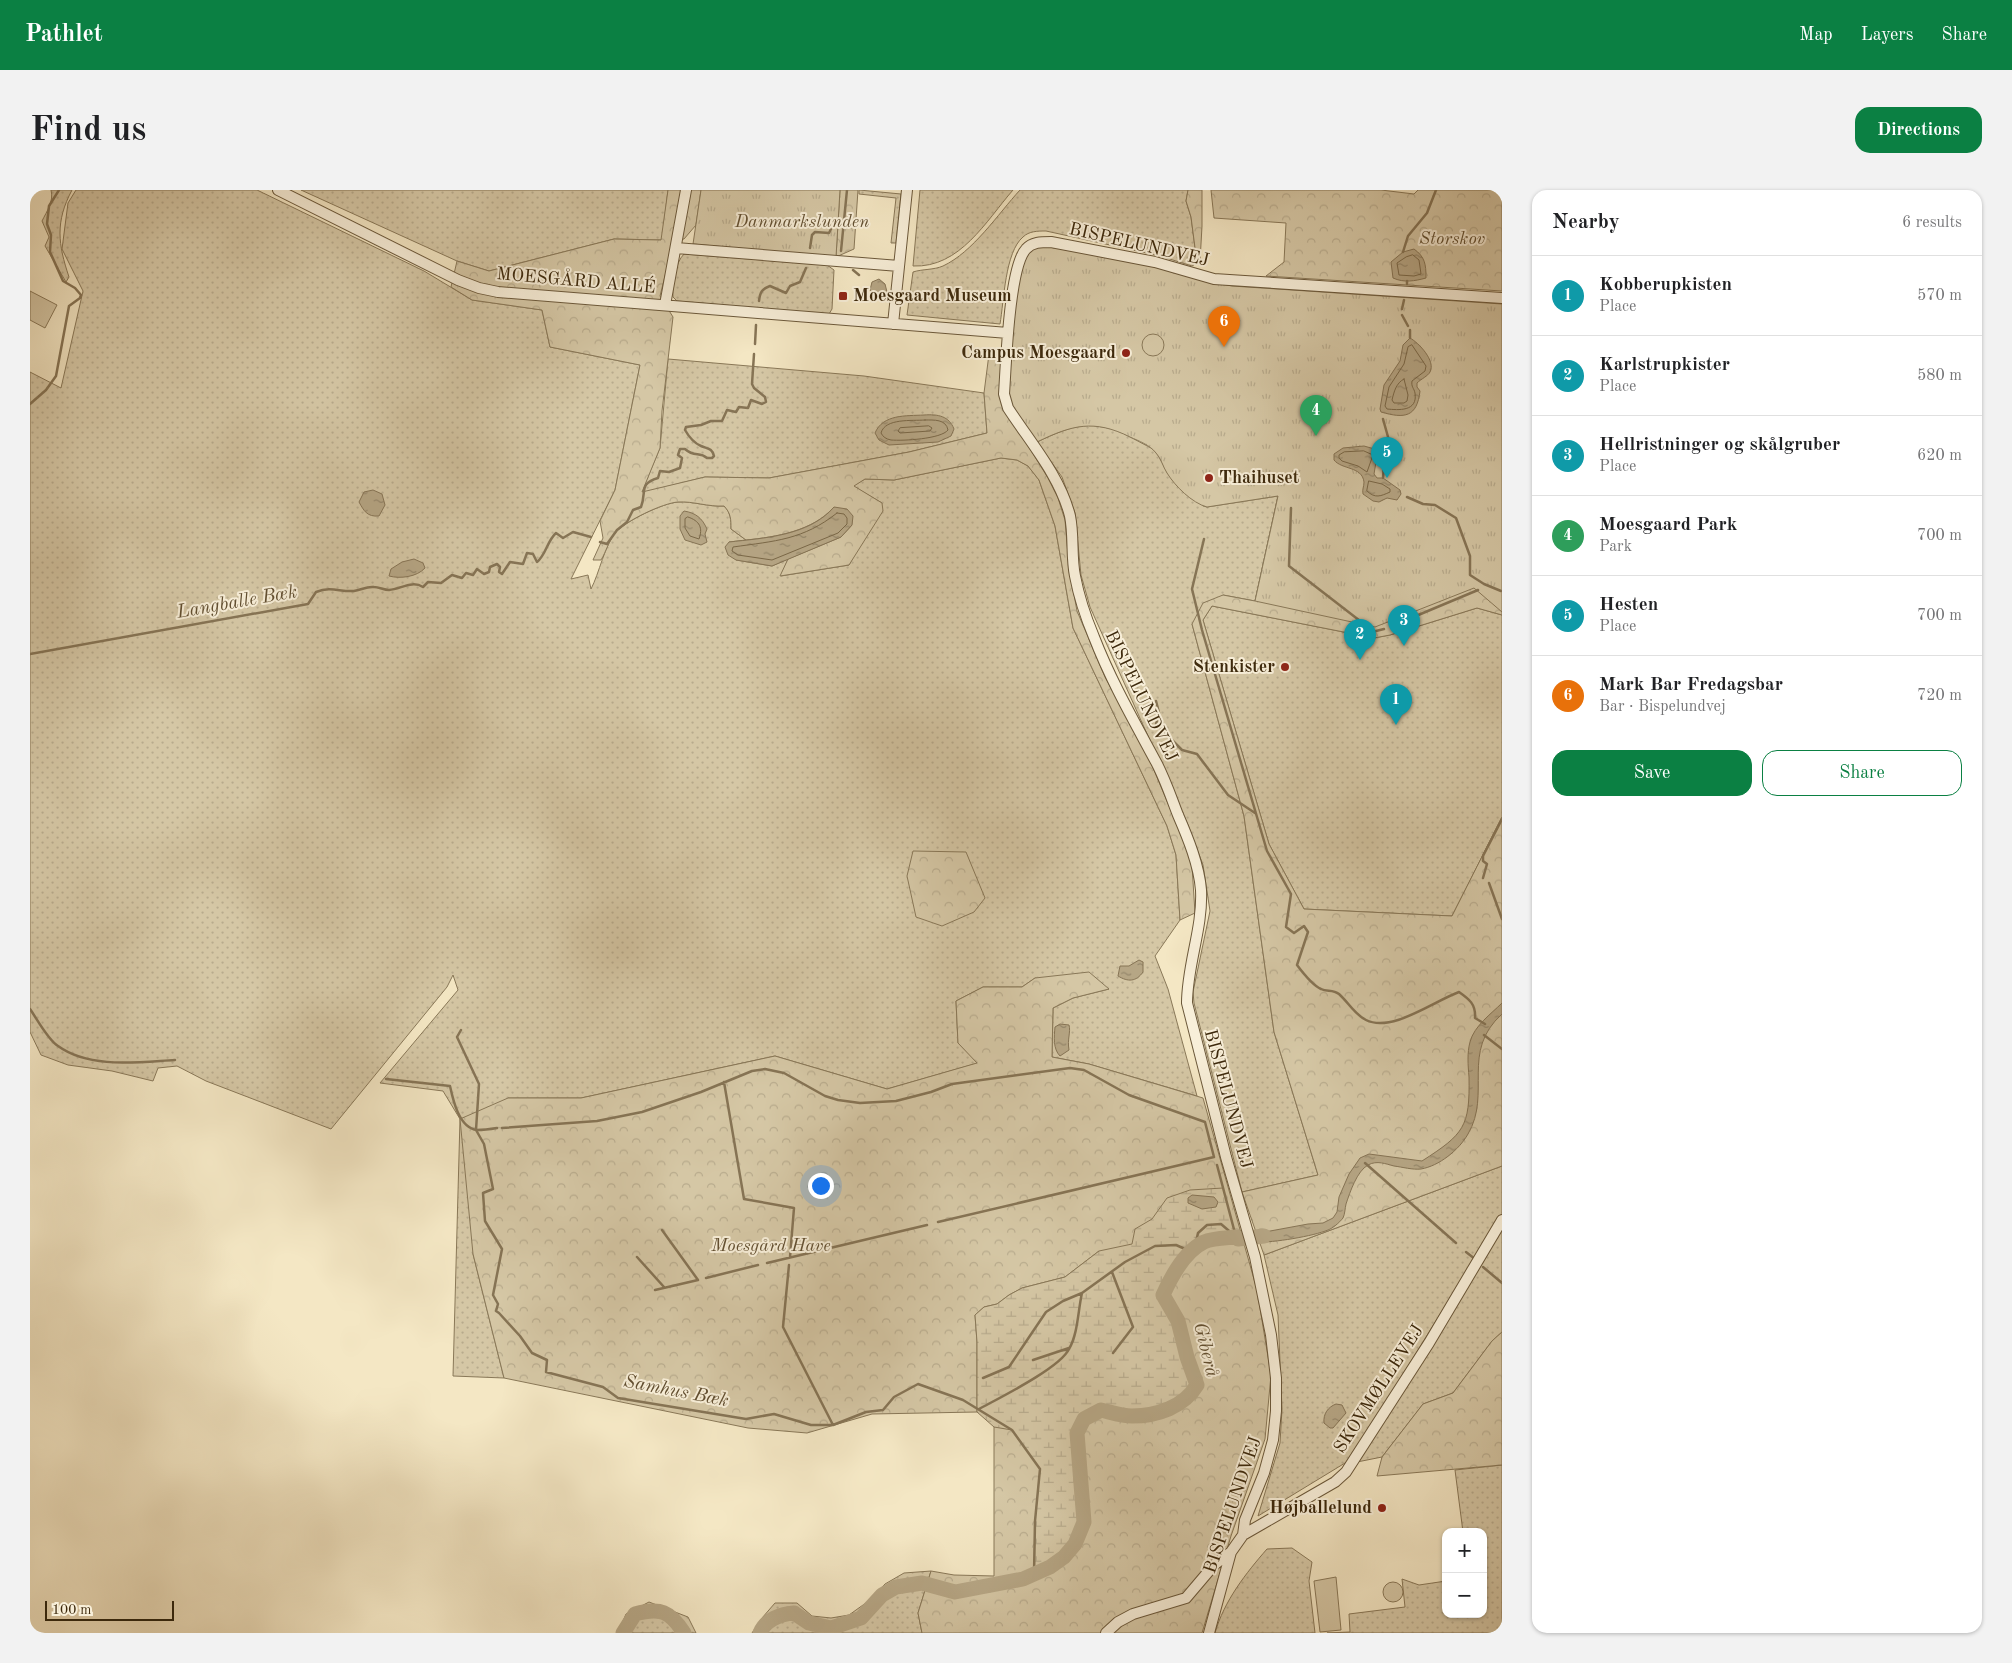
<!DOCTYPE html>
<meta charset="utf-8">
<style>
:root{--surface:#fff;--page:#f2f2f2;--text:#202124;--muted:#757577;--line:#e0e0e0;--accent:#0b8043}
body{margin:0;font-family:"Old Standard TT",serif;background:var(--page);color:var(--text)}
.controls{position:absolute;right:15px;bottom:15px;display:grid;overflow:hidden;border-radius:10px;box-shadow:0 1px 4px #0004}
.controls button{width:45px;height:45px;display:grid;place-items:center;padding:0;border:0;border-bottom:1px solid var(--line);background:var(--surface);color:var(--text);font:25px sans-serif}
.scale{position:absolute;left:15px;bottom:12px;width:129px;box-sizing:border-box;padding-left:5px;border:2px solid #3d290c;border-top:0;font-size:14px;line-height:18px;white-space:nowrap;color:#3d290c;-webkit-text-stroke:4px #f8efd9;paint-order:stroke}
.you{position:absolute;left:790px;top:995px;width:18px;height:18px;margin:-12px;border:4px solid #fff;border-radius:50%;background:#1a73e8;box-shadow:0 0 0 8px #1a73e833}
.badge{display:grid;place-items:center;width:32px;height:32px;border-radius:50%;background:var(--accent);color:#fff;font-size:16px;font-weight:700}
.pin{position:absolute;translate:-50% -41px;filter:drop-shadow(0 1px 2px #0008)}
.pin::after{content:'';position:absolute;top:26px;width:18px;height:15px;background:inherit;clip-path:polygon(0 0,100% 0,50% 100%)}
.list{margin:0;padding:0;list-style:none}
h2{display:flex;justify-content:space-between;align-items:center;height:65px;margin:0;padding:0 20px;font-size:21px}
h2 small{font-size:16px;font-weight:400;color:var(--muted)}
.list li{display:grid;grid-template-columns:32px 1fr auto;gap:15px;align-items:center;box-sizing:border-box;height:80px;padding:0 20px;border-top:1px solid var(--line)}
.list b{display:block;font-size:19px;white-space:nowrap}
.list p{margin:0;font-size:16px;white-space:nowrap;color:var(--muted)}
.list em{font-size:16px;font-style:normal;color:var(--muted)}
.actions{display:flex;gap:10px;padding:15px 20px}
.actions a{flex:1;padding:11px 0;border:1px solid var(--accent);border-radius:15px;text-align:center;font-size:18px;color:var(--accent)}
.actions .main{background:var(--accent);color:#fff}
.map{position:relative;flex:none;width:1472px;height:1443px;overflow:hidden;border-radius:15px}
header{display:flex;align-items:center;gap:30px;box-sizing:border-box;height:70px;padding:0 25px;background:var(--accent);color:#fff}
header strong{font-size:24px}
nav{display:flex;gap:28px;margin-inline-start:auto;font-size:18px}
.intro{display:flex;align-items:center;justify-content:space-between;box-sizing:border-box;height:120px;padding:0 30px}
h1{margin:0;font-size:35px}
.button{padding:12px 22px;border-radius:15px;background:var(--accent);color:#fff;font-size:18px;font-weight:700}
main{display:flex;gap:30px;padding:0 30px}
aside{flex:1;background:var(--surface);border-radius:15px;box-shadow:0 1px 4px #0004}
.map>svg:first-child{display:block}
.grass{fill:url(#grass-dots);stroke:#897858}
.forest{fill:url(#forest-crowns);stroke:#897858}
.wetland{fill:url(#wetland-marsh);stroke:#897858}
.park{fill:url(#park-tufts);stroke:#897858}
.garden{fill:#d5c7a5;stroke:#897858}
.water{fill:url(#water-ripples);stroke:#867455}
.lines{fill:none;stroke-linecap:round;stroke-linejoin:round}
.shore{stroke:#7a6848;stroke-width:1}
.stream{stroke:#867455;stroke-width:2.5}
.river{stroke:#b6a685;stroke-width:15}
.minor-casing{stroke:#6b583a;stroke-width:12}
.minor{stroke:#f8efd9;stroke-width:10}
.poi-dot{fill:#8f2418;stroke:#f8efd9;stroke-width:2}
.labels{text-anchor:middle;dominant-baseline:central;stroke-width:4;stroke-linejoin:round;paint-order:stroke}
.park-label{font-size:18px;font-style:italic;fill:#635032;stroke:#f8efd9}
.street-label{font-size:18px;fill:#3d290c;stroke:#f8efd9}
.poi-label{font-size:18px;font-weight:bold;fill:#3d290c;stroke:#f8efd9;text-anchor:end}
.water-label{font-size:19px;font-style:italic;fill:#614e30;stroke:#f8efd9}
</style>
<header>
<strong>Pathlet</strong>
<nav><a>Map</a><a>Layers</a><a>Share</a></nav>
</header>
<div class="intro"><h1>Find us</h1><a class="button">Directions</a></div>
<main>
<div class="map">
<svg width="1472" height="1443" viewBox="0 0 1472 1443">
<defs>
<pattern id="grass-dots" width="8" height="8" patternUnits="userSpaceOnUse" patternTransform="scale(1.25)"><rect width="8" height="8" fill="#d5c7a5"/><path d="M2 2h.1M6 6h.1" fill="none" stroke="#b8ab8d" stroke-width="1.8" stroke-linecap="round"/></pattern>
<pattern id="forest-crowns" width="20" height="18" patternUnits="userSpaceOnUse" patternTransform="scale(1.25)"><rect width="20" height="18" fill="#d5c7a5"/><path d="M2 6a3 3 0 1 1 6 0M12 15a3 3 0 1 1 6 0" fill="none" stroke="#b8ab8d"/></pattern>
<pattern id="wetland-marsh" width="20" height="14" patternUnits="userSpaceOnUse" patternTransform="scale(1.25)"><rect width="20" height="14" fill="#d5c7a5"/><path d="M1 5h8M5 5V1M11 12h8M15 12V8" fill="none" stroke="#b8ab8d"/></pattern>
<pattern id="park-tufts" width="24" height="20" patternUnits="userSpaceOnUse" patternTransform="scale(1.25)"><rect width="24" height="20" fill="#d5c7a5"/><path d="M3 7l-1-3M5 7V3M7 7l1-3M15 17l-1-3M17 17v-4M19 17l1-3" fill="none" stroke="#b8ab8d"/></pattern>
<pattern id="water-ripples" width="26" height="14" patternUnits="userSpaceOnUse" patternTransform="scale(1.25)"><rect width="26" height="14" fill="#b6a685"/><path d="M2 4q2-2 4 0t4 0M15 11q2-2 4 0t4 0" fill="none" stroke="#95876b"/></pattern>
</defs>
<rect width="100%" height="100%" fill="#f4e7c4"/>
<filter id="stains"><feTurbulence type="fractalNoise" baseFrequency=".004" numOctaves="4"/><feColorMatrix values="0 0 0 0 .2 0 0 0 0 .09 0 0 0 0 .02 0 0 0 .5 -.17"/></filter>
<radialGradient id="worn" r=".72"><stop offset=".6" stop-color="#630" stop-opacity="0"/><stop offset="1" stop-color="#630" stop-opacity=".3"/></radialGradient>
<path class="grass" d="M21 0H42C25 32 28 54 39 87L36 92 15 56 19 47 12 31C17 21 24 11 21 0Z
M46 0H227L394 81 442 110 512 120 520 157 610 175 585 300 541 389 558 385 561 399C569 384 575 354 586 342 596 331 633 313 648 312 663 311 678 317 694 316 701 323 701 330 701 339L716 350 699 352 706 370 742 376 758 369 751 386 819 375 852 313 823 296 835 289 864 290 971 268 987 270 998 276 1009 290 1025 336 1043 438 1137 636 1146 665 1150 730 1125 766 1138 799 1167 906 1059 874 1022 867 1023 818 1043 808 1079 799 1005 788 992 797H953L926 811 928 853 948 873 857 899 745 866 551 908H478L443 1064 474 1188 423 1186 430 929 413 901 350 893 428 800 423 785 417 797 301 939 176 891 147 876 128 878 123 891 82 881 38 875 11 865 0 842V182L31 198 53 101 32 59 38 13Z
M271 0H638L632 50 584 49 459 81 427 71Z
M829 0 871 4 866 53H861L866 8 829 4Z
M890 0H983C956 31 930 78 883 76Z
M990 0H1158L1156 11 1161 27 1167 73 1162 76 1130 66 1016 41C1008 41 999 41 993 47 975 62 974 111 970 134L877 125 883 82C892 79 904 80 913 76 943 62 968 24 990 0Z
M654 64 797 75 804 80 802 119 799 124 647 111 643 107C642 94 645 73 654 64Z
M638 169 834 186 954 203 957 243 879 262 739 288 675 287 611 303 630 258Z
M1060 235 1085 239 1121 258 1127 263 1138 284 1173 316 1177 317 1248 306 1225 411 1193 405 1162 434 1214 626 1244 842 1288 985 1212 1002 1164 813 1163 802 1180 721 1173 675 1158 635 1060 417 1051 385 1045 323 1032 287 1007 252C1024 244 1041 236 1060 235Z
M1182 416 1344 448 1360 445 1447 418 1472 425V627L1422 726 1274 719 1239 654 1173 430Z
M1472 976V1024L1320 1270 1228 1326 1250 1253 1252 1219 1248 1125 1234 1065Z
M1472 1039V1142L1462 1151 1423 1203 1393 1214 1352 1267 1327 1272Z
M1472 1275V1443H1297L1320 1442 1319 1424 1375 1417 1372 1389 1389 1395 1416 1391V1424H1453V1342H1433L1425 1280Z
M1262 1358 1282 1372 1279 1391 1285 1443H1185C1194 1411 1216 1383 1237 1359Z
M901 1381 888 1423 892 1443H722L732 1428 745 1413H767L782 1426 801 1428 819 1425 840 1410 855 1394 874 1383Z
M619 1412 658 1427 666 1443H588L596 1424Z"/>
<path class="forest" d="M638 0H671L666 35 654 49 644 50 630 106 643 127 632 221 630 258 612 302 675 287 739 288 879 262 957 243 954 203 959 164 973 165 992 246 1018 288 1028 308 1035 330 1039 377 1047 421 1075 487 1121 573 1155 654 1162 676 1165 723 1150 730 1146 665 1137 636 1043 438 1025 336 1009 290 998 276 987 270 971 268 864 290 835 289 824 296 852 313 853 321 819 375 750 386 758 369 811 347 822 335 804 317C783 341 746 347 716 350L701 339C701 330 701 323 694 316 678 317 663 311 648 312 633 313 595 331 585 343 579 350 576 362 571 370H563L573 348 570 331 585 300 610 175 520 157 512 120 442 110 421 97 427 71 459 81 584 49 631 50Z
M810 0H828L824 59 806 67Z
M1158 0H1172V36L1170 72 1167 73 1161 27 1156 11Z
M1181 0H1351L1384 4 1388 0H1472V101L1236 86 1254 72 1256 33 1184 28Z
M1248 306 1472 400V425L1447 418 1360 445 1344 448 1182 416 1173 430 1239 654 1274 719 1422 726 1472 627V976L1234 1065 1212 1002 1288 985 1244 842 1214 626 1162 434 1173 413 1193 405 1225 411Z
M883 661 936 662 955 708 944 722 912 736 886 727 877 686Z
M1059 782 1079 799 1043 808 1023 818 1022 867 1059 874 1173 908 1227 1100 1241 1185 1235 1249 1201 1346 1172 1443H892L888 1423 901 1381 924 1385 964 1386V1237L1007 1224 1069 1061 1035 1087 992 1098 979 1105 967 1114 954 1117 945 1125 947 1152V1222L842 1224 777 1243 718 1238 474 1188 443 1064 430 929 478 908H551L745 866 857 899 947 873 928 853 926 811 953 797H992L1005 788Z
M1472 1142V1275L1347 1286 1352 1267 1393 1214 1423 1203 1462 1151Z"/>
<path class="wetland" d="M1193 998 1206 1047C1197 1048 1183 1048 1174 1052 1156 1061 1141 1087 1133 1105L1148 1131 1157 1167 1167 1195C1154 1217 1127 1226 1102 1226 1092 1226 1080 1222 1071 1220 1066 1223 1057 1225 1054 1229 1046 1237 1048 1249 1048 1258 1054 1321 1068 1352 1004 1386L1005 1331 1010 1279 982 1240 964 1237 947 1222V1152L945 1125 954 1117 967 1114 979 1105 992 1098 1035 1087 1069 1061 1102 1054 1105 1039 1122 1029 1137 1008 1160 1000Z"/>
<path class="park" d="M671 0H810L806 67 663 54Z
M1014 55 1123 74 1166 89 1202 96 1472 114V422L1444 398 1345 437 1225 411 1248 306 1177 317C1162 313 1145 296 1137 283 1133 277 1131 268 1126 263 1120 255 1109 251 1100 247 1064 229 1042 235 1007 252L987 227 979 211 978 198 980 166 990 75 1001 59Z"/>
<path class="garden" d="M0 101 27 115 15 138 0 130Z
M1112 155a11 11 0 1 1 22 0a11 11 0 1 1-22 0Z
M1306 1387 1311 1440 1290 1442 1284 1391Z
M1353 1402a10 10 0 1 1 20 0a10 10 0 1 1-20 0Z"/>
<path class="water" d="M1384 59C1395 67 1396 74 1396 88 1385 91 1374 93 1363 88L1361 72 1373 62Z
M849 89 855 94 857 102 853 108 850 110 844 106 840 100 842 92Z
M1380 148C1389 153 1406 171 1400 182 1398 186 1391 189 1387 193V197L1390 201C1387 227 1375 229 1351 222L1350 219 1354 195 1370 171 1373 155Z
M894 225C908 224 919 226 924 239L921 246 908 252 859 255 849 250 845 243C853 224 876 226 894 225Z
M1334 256 1348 260 1344 284 1347 288H1353L1370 300 1371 304 1367 310 1357 308 1349 312 1343 311 1333 304C1332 299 1334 297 1334 292 1332 276 1312 280 1304 270V264L1313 258Z
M343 300 352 304 355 315 349 326C337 327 334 321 329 312L334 302Z
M804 317 817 319 823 326 822 335 811 347 742 376 706 370 698 365 695 357 699 352C734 348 779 346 804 317Z
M654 321C666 323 672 328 677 339L675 344 677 352 671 355 655 350 650 339V326Z
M384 369 393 373 395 378C387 387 370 389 359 386L361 379 372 372Z
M1109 770 1113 772V782C1106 792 1098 792 1088 786L1090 776H1099Z
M1472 813V824C1430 862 1462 903 1438 944 1429 960 1409 976 1391 979 1383 980 1372 977 1364 976 1356 974 1347 970 1338 975 1327 981 1320 1002 1316 1014 1315 1018 1315 1024 1313 1028 1309 1033 1303 1038 1298 1040 1284 1046 1242 1053 1227 1052L1224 1044 1278 1034 1293 1033 1303 1028 1307 1022 1309 1007 1319 984 1330 968 1339 964 1392 971C1434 944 1440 937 1439 887 1438 875 1437 863 1440 852 1444 836 1461 824 1472 813Z
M1030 834 1039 835C1041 842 1037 849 1039 860L1030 866C1023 859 1024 847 1025 837Z
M1162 1005 1184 1007 1188 1012 1186 1017 1172 1019 1158 1013V1008Z
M1306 1214 1312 1215 1316 1223 1303 1238H1300L1294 1233C1293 1224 1298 1217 1306 1214Z"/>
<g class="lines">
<path class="shore" d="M1383 65 1389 70 1391 84 1384 86 1369 85 1367 73 1376 67Z
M1382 155 1396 176 1395 181 1382 191C1381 197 1384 198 1385 203 1388 222 1368 220 1357 219L1355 216 1359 197 1374 174 1378 157Z
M1374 189 1378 205 1377 211 1374 213H1364L1362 210C1364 202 1366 193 1374 189Z
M895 230C904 230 916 229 918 240 911 249 873 251 861 250 856 249 853 247 851 243 855 228 882 231 895 230Z
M899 236 902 238 900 241 870 243 868 241 870 238Z
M1334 261 1343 265 1337 282 1328 276 1312 271 1309 268V265L1314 262Z
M1339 291 1352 294 1360 299V302C1351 306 1345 309 1337 301Z
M807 323 814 324 817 328V334L808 343 742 370 708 365 702 361 703 357C745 351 773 350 807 323Z
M658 327C670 331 673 338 669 349L660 346 655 338V329Z"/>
<path class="stream" d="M780 58 782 45 785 42 799 43 802 37 814 30
M811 61 817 0
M1373 62 1378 46 1397 23 1406 0
M823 80 829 85
M1377 94V91
M729 111C730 102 732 99 740 96L756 103 760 96 770 92 776 78
M1372 119 1374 110
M1372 125 1378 136
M1380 140V148
M725 154 726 135
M0 214 16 200 26 186 39 116 50 108 51 105 45 98 33 91 20 62 21 45 17 34 19 16 29 0
M1353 229 1360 254 1354 274 1353 288
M1377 307 1393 314 1405 315 1426 328 1440 366V385L1454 394 1471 401
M1261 318 1259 376 1334 434 1335 438 1342 442 1354 439
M1174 349 1162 399 1172 440 1237 661 1261 704 1256 737 1264 743 1274 736 1278 742 1267 775C1273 783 1282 795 1291 799 1297 802 1303 799 1309 804 1319 813 1324 824 1336 830 1362 843 1404 811 1429 802 1439 809 1446 814 1445 828L1455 834
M570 352 577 354 587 340 597 332 603 320 611 317C617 302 608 294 628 288L630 281 639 282 650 278 652 268 648 265 650 259H655C665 268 669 261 677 268H682L684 266C682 258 678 259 671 256 664 253 659 247 655 240L656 237 671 235 681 231H692L697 220 706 222 709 217 718 218 721 210 732 214 736 212 735 207 724 198 722 194 724 164
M1362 436 1448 400
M0 464 278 414 286 402C302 396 309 402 324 401 331 400 337 396 344 397 349 397 354 400 359 400 371 399 382 390 393 397L398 392 411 393 422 385 432 388 436 383 443 385 447 379 454 384 459 382 460 377 467 374 470 377 469 382 472 384 480 372 493 374 497 363 503 364 507 372C516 365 517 351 526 343L533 348 543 342 561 347
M1126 511 1129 523 1126 534 1152 560 1167 564 1198 605 1225 623
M1453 688 1457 674 1453 671V666L1472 629
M1459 693 1472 729
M0 819C7 829 18 850 28 856 60 879 108 872 145 870
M431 840 427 847 449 894 446 940 454 954 463 999 453 1003 455 1031 472 1059 463 1105 468 1114 466 1121 469 1123 490 1146 502 1163 517 1170 516 1182 573 1197 588 1208 716 1229 744 1224 781 1235H803L836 1222 853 1220 864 1207 888 1194 933 1210 982 1240 1010 1279 1005 1331 1004 1386
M1454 845 1472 859
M356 889 420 896C423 910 429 938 447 940 454 940 461 939 467 938
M694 892 714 1009 764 1018 760 1067
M472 938 567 931 612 922 671 902 722 881 735 879 754 883 795 906 808 910 830 913 866 911 901 902 922 894 1040 878 1054 880 1099 905 1175 932 1184 967 908 1032
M1335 973 1426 1053
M1187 975 1206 1047
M1164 1060 1168 1043 1177 1035 1191 1034 1205 1046
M1436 1062 1445 1069
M607 1067 634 1097
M737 1073 897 1035
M759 1075 753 1137 803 1235
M1453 1077 1472 1093
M1082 1082 1103 1137 1083 1163
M676 1088 728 1075
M625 1100 668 1090 632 1040
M1003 1170 1039 1158
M953 1188 979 1177 1016 1122 1033 1111 1052 1103
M949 1219C969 1208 1030 1178 1039 1159 1048 1144 1048 1120 1052 1103L1095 1072 1125 1056 1146 1055 1162 1062"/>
<path class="river" d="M593 1443 605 1424C630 1417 640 1421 654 1443
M730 1443C735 1430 750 1424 764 1423L779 1433 801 1438 831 1428 852 1405 866 1397 892 1393 925 1402 993 1389 1020 1377 1034 1367 1045 1354 1054 1332 1047 1243 1054 1229 1071 1220C1080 1222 1092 1226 1102 1226 1127 1226 1154 1217 1167 1195L1157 1167 1148 1131 1133 1105C1141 1087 1155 1061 1174 1052 1183 1048 1197 1048 1206 1047L1208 1049 1234 1046"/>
<g class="minor-casing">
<path id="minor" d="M248 0 428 90 449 98 468 102 978 143
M646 58 869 76
M635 115 656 0
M863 134 877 0
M1213 1345 1305 1292 1316 1282 1399 1153 1472 1030
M1076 1443 1088 1432 1103 1424 1156 1408 1184 1375 1201 1362
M1179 1443 1201 1362 1213 1345 1215 1330 1234 1283 1243 1250 1246 1221V1188L1241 1145 1225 1067 1196 967 1157 813C1157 775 1173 738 1171 700 1169 675 1158 648 1148 625 1141 607 1135 589 1126 572 1104 531 1081 491 1064 447 1056 428 1049 407 1045 386 1041 367 1044 345 1040 326 1030 286 1000 252 978 218L974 204C976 176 979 77 996 59 1002 52 1011 52 1021 52L1125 72 1184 89 1472 108"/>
</g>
<use href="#minor" class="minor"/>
</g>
<g class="poi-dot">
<rect x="808" y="101" width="10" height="10" rx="2.5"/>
<circle cx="1096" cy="163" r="5"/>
<circle cx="1179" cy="288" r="5"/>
<circle cx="1255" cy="477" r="5"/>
<circle cx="1352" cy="1318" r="5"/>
</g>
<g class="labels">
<g class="park-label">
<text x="772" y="32">Danmarkslunden</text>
<text x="1422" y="49">Storskov</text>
<text x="741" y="1056">Moesgård Have</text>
</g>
<g class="street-label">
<text transform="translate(1109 55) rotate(13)">BISPELUNDVEJ</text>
<text transform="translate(546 91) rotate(5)">MOESGÅRD ALLÉ</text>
<text transform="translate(1111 506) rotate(64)">BISPELUNDVEJ</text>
<text transform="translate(1198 909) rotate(75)">BISPELUNDVEJ</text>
<text transform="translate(1349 1199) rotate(-57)">SKOVMØLLEVEJ</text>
<text transform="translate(1203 1315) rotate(-71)">BISPELUNDVEJ</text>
</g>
<g class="poi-label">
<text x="823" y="106" text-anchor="start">Moesgaard Museum</text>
<text x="1086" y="163">Campus Moesgaard</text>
<text x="1189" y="288" text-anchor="start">Thaihuset</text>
<text x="1245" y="477">Stenkister</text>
<text x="1342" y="1318">Højballelund</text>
</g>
<g class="water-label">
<text transform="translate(207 413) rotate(-10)">Langballe Bæk</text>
<text transform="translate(1175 1160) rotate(76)">Giberå</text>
<text transform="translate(646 1202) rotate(11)">Samhus Bæk</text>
</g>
</g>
<rect width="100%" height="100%" filter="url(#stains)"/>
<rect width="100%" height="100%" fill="url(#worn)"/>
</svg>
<div class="controls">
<button>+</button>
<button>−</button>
</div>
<div class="scale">100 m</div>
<div class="you"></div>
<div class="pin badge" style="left:1366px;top:535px;background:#0f9aa8">1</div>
<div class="pin badge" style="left:1330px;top:470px;background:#0f9aa8">2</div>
<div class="pin badge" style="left:1374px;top:456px;background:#0f9aa8">3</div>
<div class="pin badge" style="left:1286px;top:246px;background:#2e9e5b">4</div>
<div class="pin badge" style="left:1357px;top:288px;background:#0f9aa8">5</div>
<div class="pin badge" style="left:1194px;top:157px;background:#e8710a">6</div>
</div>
<aside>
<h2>Nearby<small>6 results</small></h2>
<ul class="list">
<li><span class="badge" style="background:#0f9aa8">1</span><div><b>Kobberupkisten</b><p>Place</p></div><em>570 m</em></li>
<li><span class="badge" style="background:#0f9aa8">2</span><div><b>Karlstrupkister</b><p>Place</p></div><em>580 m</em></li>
<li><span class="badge" style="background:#0f9aa8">3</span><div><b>Hellristninger og skålgruber</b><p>Place</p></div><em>620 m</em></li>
<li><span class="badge" style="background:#2e9e5b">4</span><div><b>Moesgaard Park</b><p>Park</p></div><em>700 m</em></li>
<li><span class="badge" style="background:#0f9aa8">5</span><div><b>Hesten</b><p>Place</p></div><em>700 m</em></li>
<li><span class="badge" style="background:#e8710a">6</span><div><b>Mark Bar Fredagsbar</b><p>Bar · Bispelundvej</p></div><em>720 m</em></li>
</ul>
<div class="actions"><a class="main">Save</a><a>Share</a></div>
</aside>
</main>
